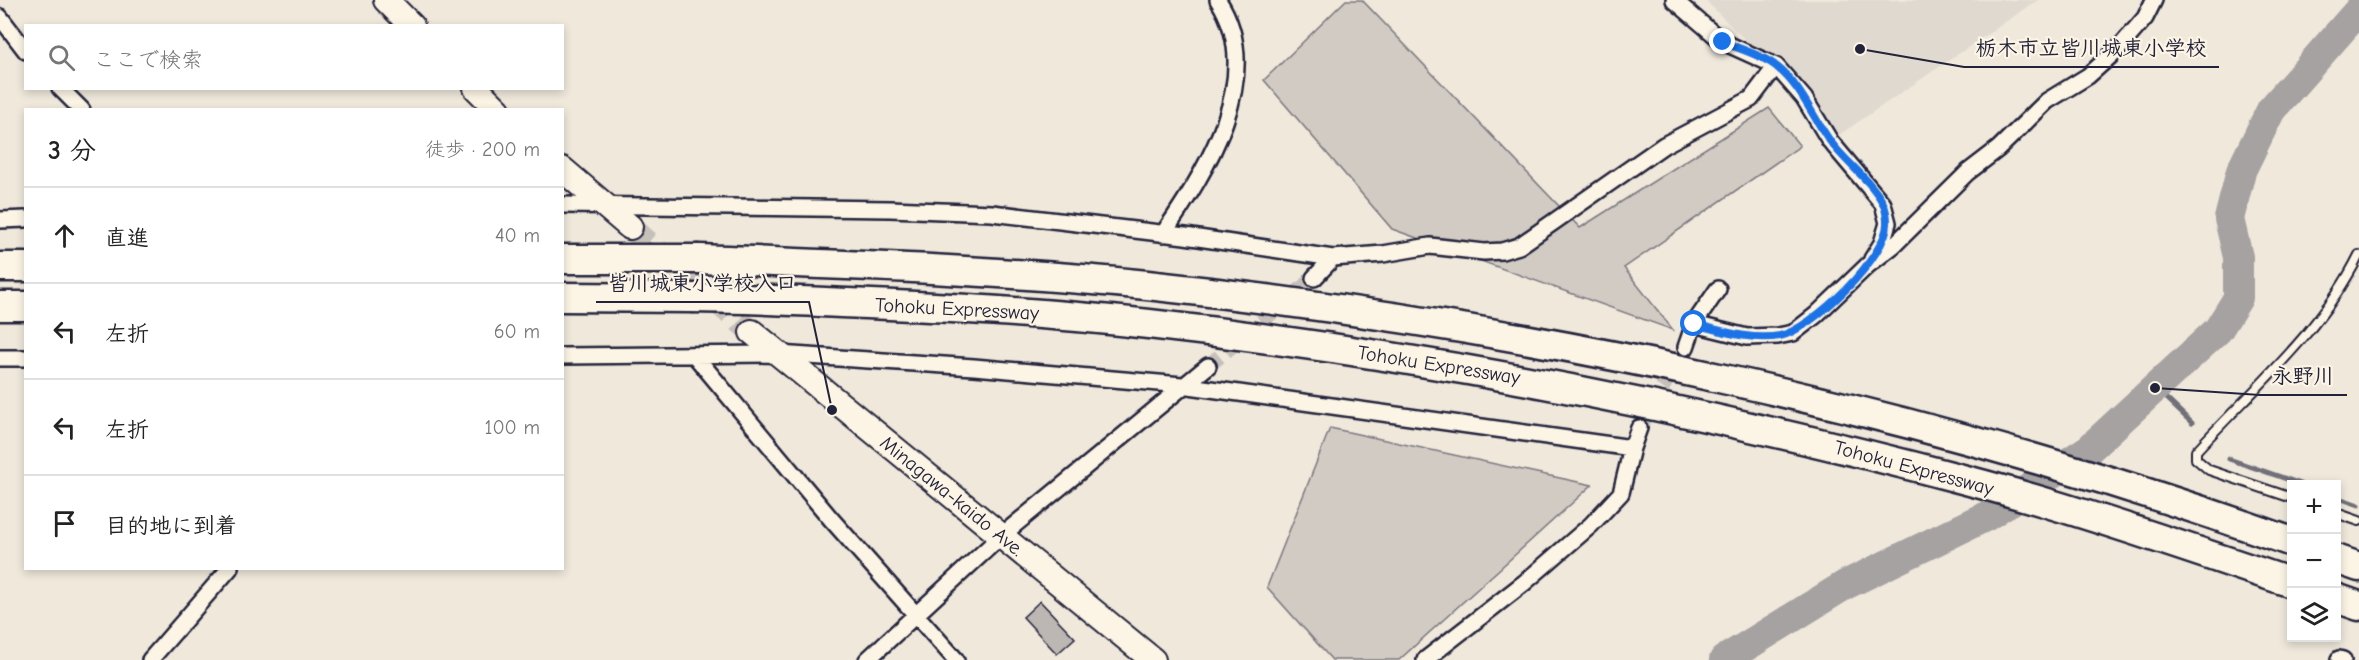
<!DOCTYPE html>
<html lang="ja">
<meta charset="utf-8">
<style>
:root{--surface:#fff;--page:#f6f6f6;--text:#222;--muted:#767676;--line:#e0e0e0}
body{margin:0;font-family:"Comic Neue","Klee One",sans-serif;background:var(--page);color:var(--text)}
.controls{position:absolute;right:18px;bottom:18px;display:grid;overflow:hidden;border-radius:0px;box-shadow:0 3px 9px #0003}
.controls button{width:54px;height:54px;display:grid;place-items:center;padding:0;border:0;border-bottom:2px solid var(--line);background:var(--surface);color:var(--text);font:30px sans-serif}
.stop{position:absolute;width:18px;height:18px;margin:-14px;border:4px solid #1a73e8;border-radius:50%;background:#fff}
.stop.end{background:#1a73e8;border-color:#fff;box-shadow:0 2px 6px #0008}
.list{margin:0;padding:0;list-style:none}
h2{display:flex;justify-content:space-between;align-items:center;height:78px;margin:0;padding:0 24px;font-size:26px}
h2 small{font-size:20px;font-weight:400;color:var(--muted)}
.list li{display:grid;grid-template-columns:39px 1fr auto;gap:18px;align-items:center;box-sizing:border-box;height:96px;padding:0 24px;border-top:2px solid var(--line)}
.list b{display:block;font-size:22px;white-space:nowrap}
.list em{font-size:20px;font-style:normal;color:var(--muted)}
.icon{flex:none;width:33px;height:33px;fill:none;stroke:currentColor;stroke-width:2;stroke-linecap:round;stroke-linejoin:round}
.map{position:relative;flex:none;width:2359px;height:660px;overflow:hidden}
.search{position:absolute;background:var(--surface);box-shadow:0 3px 9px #0003;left:24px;top:24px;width:540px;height:66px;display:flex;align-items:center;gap:15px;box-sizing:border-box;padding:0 21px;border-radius:0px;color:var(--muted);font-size:22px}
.panel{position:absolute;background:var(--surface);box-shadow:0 3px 9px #0003;left:24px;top:108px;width:540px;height:462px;border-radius:0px}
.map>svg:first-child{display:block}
.built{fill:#e0d9cf}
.green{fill:#d1cbc3;stroke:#7a767f;stroke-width:1.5}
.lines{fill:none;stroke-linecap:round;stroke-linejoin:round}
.stream{stroke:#716f79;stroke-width:5}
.river{stroke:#a6a2a2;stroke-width:30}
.building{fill:#bcb7b3;stroke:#22223b;stroke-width:1.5}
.minor-tunnel{stroke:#c6c0bb;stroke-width:15;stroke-dasharray:15 8;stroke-linecap:butt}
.primary-tunnel{stroke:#c6c0bb;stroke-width:24;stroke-dasharray:24 12;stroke-linecap:butt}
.service-casing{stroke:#22223b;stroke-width:12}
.minor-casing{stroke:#22223b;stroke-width:20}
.primary-casing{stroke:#22223b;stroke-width:28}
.motorway-casing{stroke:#22223b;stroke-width:33}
.service{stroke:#fcf5e5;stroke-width:8}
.minor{stroke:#fcf5e5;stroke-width:15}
.primary{stroke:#fcf5e5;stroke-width:24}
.motorway{stroke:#fcf5e5;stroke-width:28}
.motorway-bridge-casing{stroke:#22223b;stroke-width:33;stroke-linecap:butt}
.motorway-bridge{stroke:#fcf5e5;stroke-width:28}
.route{stroke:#1a73e8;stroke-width:8}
.labels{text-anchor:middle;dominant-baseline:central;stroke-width:4.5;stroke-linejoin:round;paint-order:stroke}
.street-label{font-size:20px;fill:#22223b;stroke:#fcf5e5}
.leader{fill:none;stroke:#22223b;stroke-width:2}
.callout-dot{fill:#22223b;stroke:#fcf5e5;stroke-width:2}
.callout-label{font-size:21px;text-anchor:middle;font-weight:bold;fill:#22223b;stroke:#fcf5e5;stroke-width:4.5;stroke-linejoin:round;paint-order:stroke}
</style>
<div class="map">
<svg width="2359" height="660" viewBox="0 0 2359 660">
<rect width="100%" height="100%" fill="#efe8db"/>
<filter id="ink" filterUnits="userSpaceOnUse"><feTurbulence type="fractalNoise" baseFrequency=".0167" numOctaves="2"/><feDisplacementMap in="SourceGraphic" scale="12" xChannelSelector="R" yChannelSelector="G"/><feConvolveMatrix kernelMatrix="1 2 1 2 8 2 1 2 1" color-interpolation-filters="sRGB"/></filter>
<g filter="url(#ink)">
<path class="built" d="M1705 0H2038L1830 141 1804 98Z"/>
<path class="green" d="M1346 0H1362L1580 228 1769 108 1800 146 1624 268 1673 330 1392 229 1264 80Z
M1330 428 1592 485 1399 660H1332L1267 587Z"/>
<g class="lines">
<path class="stream" d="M2155 388 2192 423
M2229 459 2301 484
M2336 497 2359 505"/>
<path class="river" d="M1724 660 1845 585 1987 516 2089 449 2218 330 2238 298V257L2229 219 2241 171 2271 110 2359 10"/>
</g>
<path class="building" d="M1040 601 1075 638 1057 654 1023 617Z"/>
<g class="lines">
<path class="minor-tunnel" d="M1208 366 1314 278
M1639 428 1686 347"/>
<path class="primary-tunnel" d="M630 227 752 332"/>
<g class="service-casing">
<path id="service" d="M2292 498 2209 470 2196 459V451C2253 389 2321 332 2359 255
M2336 513 2359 521"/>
</g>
<g class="minor-casing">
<path id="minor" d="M1674 0 1723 42 1776 66 1804 98 1830 141 1883 204 1888 223 1882 243 1872 259
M0 17 26 51
M60 88 82 110
M562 205 890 209 992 213 1185 236 1333 258 1383 254 1430 246 1484 252 1502 251 1519 246 1664 145 1751 99 1776 66
M0 220 26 219
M1163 234C1206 172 1267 75 1218 0
M1314 278 1333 258
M1694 324 1718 289
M1686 347 1694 324 1747 337 1778 336 1793 333 1816 315 1868 265 1894 245 1968 172 1998 149 2047 101 2088 76 2118 49 2145 18 2154 0
M562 356 778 354 974 367 1182 385 1632 448 1639 428
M696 357 831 519 956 660
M0 358H26
M2339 659 2343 660
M150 660 230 568
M867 660 1001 536 1208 366
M1425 660 1524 583 1591 525 1621 493 1632 448"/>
</g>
<g class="primary-casing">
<path id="primary" d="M386 0 412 26
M476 88 498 110
M562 169 630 227
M752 332 1153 660"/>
</g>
<g class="motorway-casing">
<path id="motorway" d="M562 259H648
M699 259C849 265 999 270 1147 285 1533 326 1926 411 2292 542
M0 267H26
M562 297 691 298
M745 299C880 304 1014 309 1149 324 1425 355 1698 409 1966 480 2076 509 2184 547 2292 583
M0 306H26
M2336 559 2359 567
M2336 598 2359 606"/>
</g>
<use href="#service" class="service"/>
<use href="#minor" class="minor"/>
<use href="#primary" class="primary"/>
<use href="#motorway" class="motorway"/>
<g class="motorway-bridge-casing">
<path id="motorway-bridge" d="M648 259H699
M691 298 745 299"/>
</g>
<use href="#motorway-bridge" class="motorway-bridge"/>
</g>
</g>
<g class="lines" filter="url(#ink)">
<path class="route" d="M1694 324C1722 331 1751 341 1780 336 1811 330 1890 255 1887 221 1887 216 1885 208 1883 203 1870 179 1845 162 1830 141 1812 116 1801 86 1777 67 1763 55 1739 49 1723 42"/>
</g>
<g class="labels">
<g class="street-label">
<text transform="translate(957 309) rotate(3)">Tohoku Expressway</text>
<text transform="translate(1439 365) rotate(9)">Tohoku Expressway</text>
<text transform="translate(1914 468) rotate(15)">Tohoku Expressway</text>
<text transform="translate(952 496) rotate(39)">Minagawa-kaido Ave.</text>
</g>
</g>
<path class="leader" d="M1860 49L1964 67H2219M832 410L809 302H596M2155 388L2260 395H2347"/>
<g class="callout-dot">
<circle cx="1860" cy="49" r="6"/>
<circle cx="832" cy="410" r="6"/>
<circle cx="2155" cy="388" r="6"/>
</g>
<g class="callout-label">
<text x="2091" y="55">栃木市立皆川城東小学校</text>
<text x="702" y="290">皆川城東小学校入口</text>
<text x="2303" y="383">永野川</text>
</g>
</svg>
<div class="controls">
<button>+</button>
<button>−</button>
<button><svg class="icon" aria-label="layers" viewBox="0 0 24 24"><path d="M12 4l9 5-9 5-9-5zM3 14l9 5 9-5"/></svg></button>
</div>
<div class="stop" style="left:1694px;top:324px"></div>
<div class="stop end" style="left:1723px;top:42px"></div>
<div class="search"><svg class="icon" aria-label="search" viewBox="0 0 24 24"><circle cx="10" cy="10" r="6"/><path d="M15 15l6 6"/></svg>ここで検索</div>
<section class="panel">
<h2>3 分<small>徒歩 · 200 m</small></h2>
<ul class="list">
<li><svg class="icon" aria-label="ahead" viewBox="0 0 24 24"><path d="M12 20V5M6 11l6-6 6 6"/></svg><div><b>直進</b></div><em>40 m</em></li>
<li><svg class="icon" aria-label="left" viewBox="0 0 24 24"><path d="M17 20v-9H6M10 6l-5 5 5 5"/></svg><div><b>左折</b></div><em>60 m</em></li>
<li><svg class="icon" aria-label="left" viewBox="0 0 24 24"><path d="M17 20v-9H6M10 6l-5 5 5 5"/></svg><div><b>左折</b></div><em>100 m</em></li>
<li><svg class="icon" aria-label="arrive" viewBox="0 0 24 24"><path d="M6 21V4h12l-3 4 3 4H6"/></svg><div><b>目的地に到着</b></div></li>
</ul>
</section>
</div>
